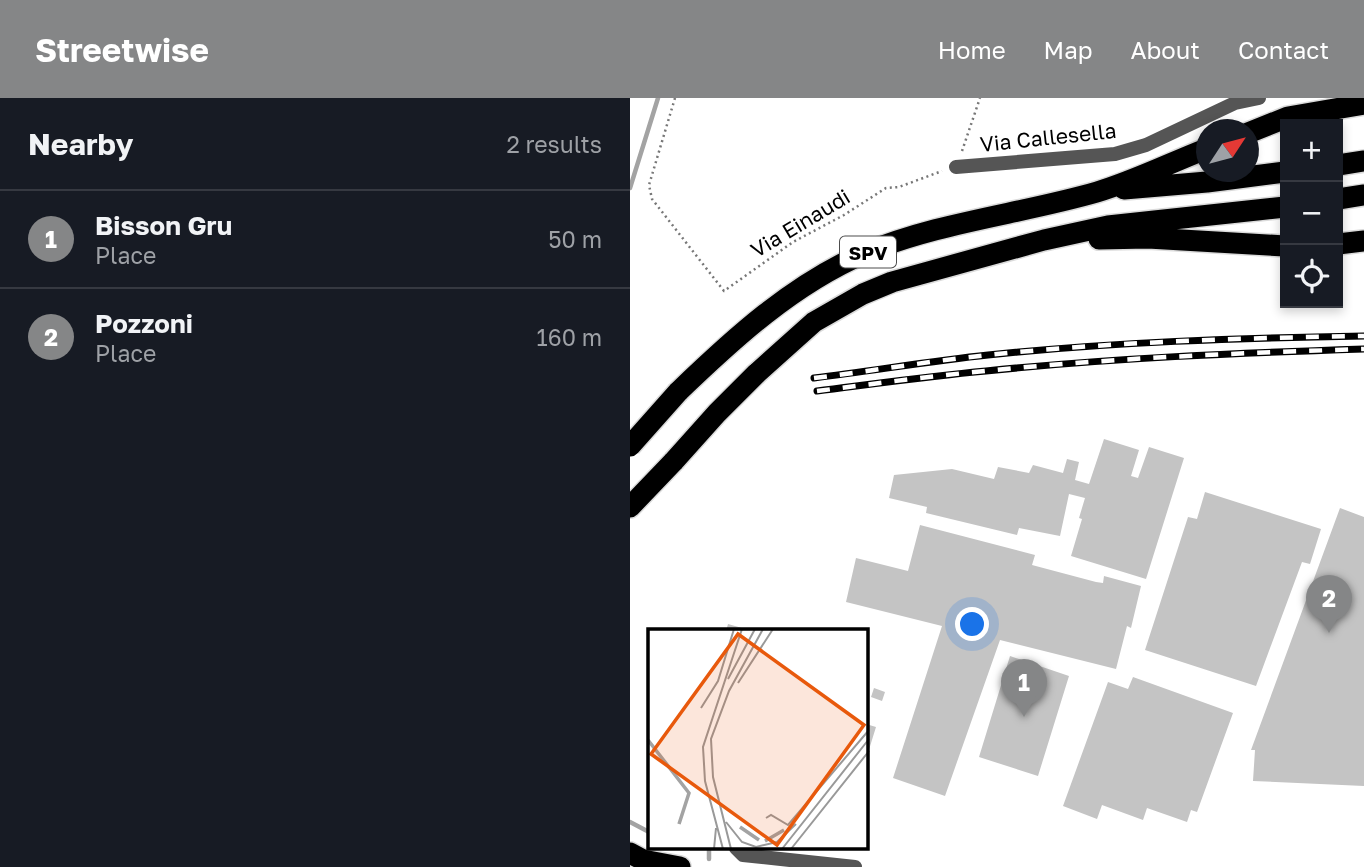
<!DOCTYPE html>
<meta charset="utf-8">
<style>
:root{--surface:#171b24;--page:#20242c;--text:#f1f3f6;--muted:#9ea1a6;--line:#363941;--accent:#858687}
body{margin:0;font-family:"Golos Text",sans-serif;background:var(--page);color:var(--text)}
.controls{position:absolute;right:21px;top:21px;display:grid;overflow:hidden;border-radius:0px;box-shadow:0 4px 10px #0003}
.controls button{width:63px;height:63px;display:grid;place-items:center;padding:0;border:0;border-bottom:2px solid var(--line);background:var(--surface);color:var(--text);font:35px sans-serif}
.compass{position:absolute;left:566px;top:21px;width:63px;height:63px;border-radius:50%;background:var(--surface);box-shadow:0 4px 10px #0003;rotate:54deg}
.you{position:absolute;left:343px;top:527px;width:24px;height:24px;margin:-18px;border:5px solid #fff;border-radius:50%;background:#1a73e8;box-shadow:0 0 0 10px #1a73e833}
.badge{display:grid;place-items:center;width:46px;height:46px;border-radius:50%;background:var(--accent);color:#fff;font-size:23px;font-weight:700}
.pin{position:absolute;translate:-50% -58px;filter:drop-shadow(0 2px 4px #0008)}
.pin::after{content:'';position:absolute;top:37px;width:24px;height:21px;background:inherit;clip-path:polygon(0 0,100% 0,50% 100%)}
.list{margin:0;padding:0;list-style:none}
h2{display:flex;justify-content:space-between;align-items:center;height:91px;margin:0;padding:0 28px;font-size:30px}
h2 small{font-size:23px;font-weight:400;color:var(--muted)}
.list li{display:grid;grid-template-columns:46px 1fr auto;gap:21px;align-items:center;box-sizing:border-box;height:98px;padding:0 28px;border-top:2px solid var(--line)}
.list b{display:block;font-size:26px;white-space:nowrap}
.list p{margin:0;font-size:23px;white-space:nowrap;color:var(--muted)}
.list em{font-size:23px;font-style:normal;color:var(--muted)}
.icon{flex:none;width:38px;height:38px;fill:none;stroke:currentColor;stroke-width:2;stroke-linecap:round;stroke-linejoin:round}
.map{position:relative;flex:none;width:734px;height:769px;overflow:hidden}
header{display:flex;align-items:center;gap:42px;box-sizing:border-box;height:98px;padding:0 35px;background:var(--accent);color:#fff}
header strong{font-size:33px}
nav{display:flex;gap:38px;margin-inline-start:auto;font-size:24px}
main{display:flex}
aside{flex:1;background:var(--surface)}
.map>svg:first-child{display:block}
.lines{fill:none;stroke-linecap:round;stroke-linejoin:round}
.stream{stroke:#a3a3a3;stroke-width:4.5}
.building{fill:#c4c4c4}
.highway-casing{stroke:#dbdbdb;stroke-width:24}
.path{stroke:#777;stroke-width:2.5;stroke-dasharray:2 3.5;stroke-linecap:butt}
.street{stroke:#555;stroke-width:14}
.highway{stroke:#000;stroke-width:21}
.rail-casing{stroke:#000;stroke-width:7}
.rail{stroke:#fff;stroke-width:4.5;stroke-dasharray:13;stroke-linecap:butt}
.highway-bridge-casing{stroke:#dbdbdb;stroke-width:24;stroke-linecap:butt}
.highway-bridge{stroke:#000;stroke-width:21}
.labels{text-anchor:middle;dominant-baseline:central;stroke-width:5;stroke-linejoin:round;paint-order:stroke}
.shield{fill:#fff;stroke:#4c4c4c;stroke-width:2}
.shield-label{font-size:19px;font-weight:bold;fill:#000}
.street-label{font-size:21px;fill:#000;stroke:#fff}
.inset-river{fill:none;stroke:#a3a3a3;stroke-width:3.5}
.inset-road{fill:none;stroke:#999;stroke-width:2}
.view{fill:#e8590c;fill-opacity:0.15;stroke:#e8590c;stroke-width:3.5}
.inset-edge{fill:none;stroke:#000;stroke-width:3.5}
</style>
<header>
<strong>Streetwise</strong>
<nav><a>Home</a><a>Map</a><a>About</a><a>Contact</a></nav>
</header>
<main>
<aside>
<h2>Nearby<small>2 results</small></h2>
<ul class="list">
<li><span class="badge">1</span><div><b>Bisson Gru</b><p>Place</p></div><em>50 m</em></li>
<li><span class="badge">2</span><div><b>Pozzoni</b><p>Place</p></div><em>160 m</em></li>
</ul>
</aside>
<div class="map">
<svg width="734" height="769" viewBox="0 0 734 769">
<rect width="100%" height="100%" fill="#fff"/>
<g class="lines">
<path class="stream" d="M0 90 28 0
M0 724 19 734
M79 750V761"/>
</g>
<path class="building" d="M474 341 509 352 501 378 508 380 519 349 554 360 516 481 441 458 452 421 449 420 455 400 439 396 430 438 389 430 387 437 296 415 297 409 259 400 264 377 322 371 364 381 368 369 399 375 403 367 433 375 437 361 449 364 445 382 459 386Z
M575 394 691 431 680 466 672 464 626 588 515 552 558 419 567 421Z
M710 410 734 419V688L623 683 625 652H621Z
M290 427 405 457 402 467 466 484 473 485 474 478 511 488 501 530 497 528 486 571 370 542 315 698 263 680 312 528 216 504 226 460 278 473Z
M98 526 119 532 118 533H96Z
M380 558 439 578 408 678 349 659Z
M503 579 603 615 567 714 561 712 557 724 517 710 513 722 472 707 467 721 433 708 478 584 498 591Z
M244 590 255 594 252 603 241 599Z
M236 626 246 629 237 658H236Z"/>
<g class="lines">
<g class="highway-casing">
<path id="highway" d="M618 35 658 19 734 6
M708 67 734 63
M494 91 577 84 655 74
M708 101 734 97
M469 141 518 140 655 148
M708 146 734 143
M126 276 184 224 233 196 262 184 414 142 478 128 655 109
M48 294C104 240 163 186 235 155 309 124 391 116 467 94 504 83 540 65 576 51
M0 409 44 363
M0 755 13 762 50 769"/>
</g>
<path class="path" d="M45 0 19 87 22 101 94 193 163 144 214 117 256 90 269 89 312 73
M332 53 350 0"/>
<path class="street" d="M326 69 485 56 516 47 605 5 629 0
M106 750 113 757 225 769"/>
<use href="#highway" class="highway"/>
<g class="rail-casing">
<path id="rail" d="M184 280C242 273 300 263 358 257 483 244 608 240 734 238
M187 293C243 286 300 278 356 273 482 260 608 255 734 251"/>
</g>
<use href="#rail" class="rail"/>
<g class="highway-bridge-casing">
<path id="highway-bridge" d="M0 348 48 294
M44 363 87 315 126 276"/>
</g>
<use href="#highway-bridge" class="highway-bridge"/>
</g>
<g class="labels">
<rect class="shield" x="210" y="138.5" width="56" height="31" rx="5"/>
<g class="shield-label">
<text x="238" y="154">SPV</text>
</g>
<g class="street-label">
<text transform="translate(418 39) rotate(-6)">Via Callesella</text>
<text transform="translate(170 125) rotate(-31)">Via Einaudi</text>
</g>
</g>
<g transform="translate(18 531)">
<rect width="220" height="220" fill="#fff"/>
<path class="inset-river" d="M0 111 41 164 31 195M92 198 111 211M117 212 136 201"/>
<path class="inset-road" d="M80 50 107 0M90 54 125 0M53 79 70 52 86 0M118 189 123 186 140 196 221 101M78 193 94 213 108 218 129 213 148 195M66 220 68 199M75 220 57 152 55 118 94 0M83 220 65 148 63 110 81 62 115 0M134 220 221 110M143 220 221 122"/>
<path class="view" d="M90 5 216 96 129 216 3 125Z"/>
<rect width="220" height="220" class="inset-edge"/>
</g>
</svg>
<div class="controls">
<button>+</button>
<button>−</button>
<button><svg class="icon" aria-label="locate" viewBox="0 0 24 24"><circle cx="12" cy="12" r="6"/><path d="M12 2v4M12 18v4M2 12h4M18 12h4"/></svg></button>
</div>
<svg class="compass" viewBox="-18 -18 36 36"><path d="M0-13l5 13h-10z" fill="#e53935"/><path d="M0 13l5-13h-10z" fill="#9ea1a6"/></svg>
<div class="you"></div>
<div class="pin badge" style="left:394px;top:619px">1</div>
<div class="pin badge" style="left:699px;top:535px">2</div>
</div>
</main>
